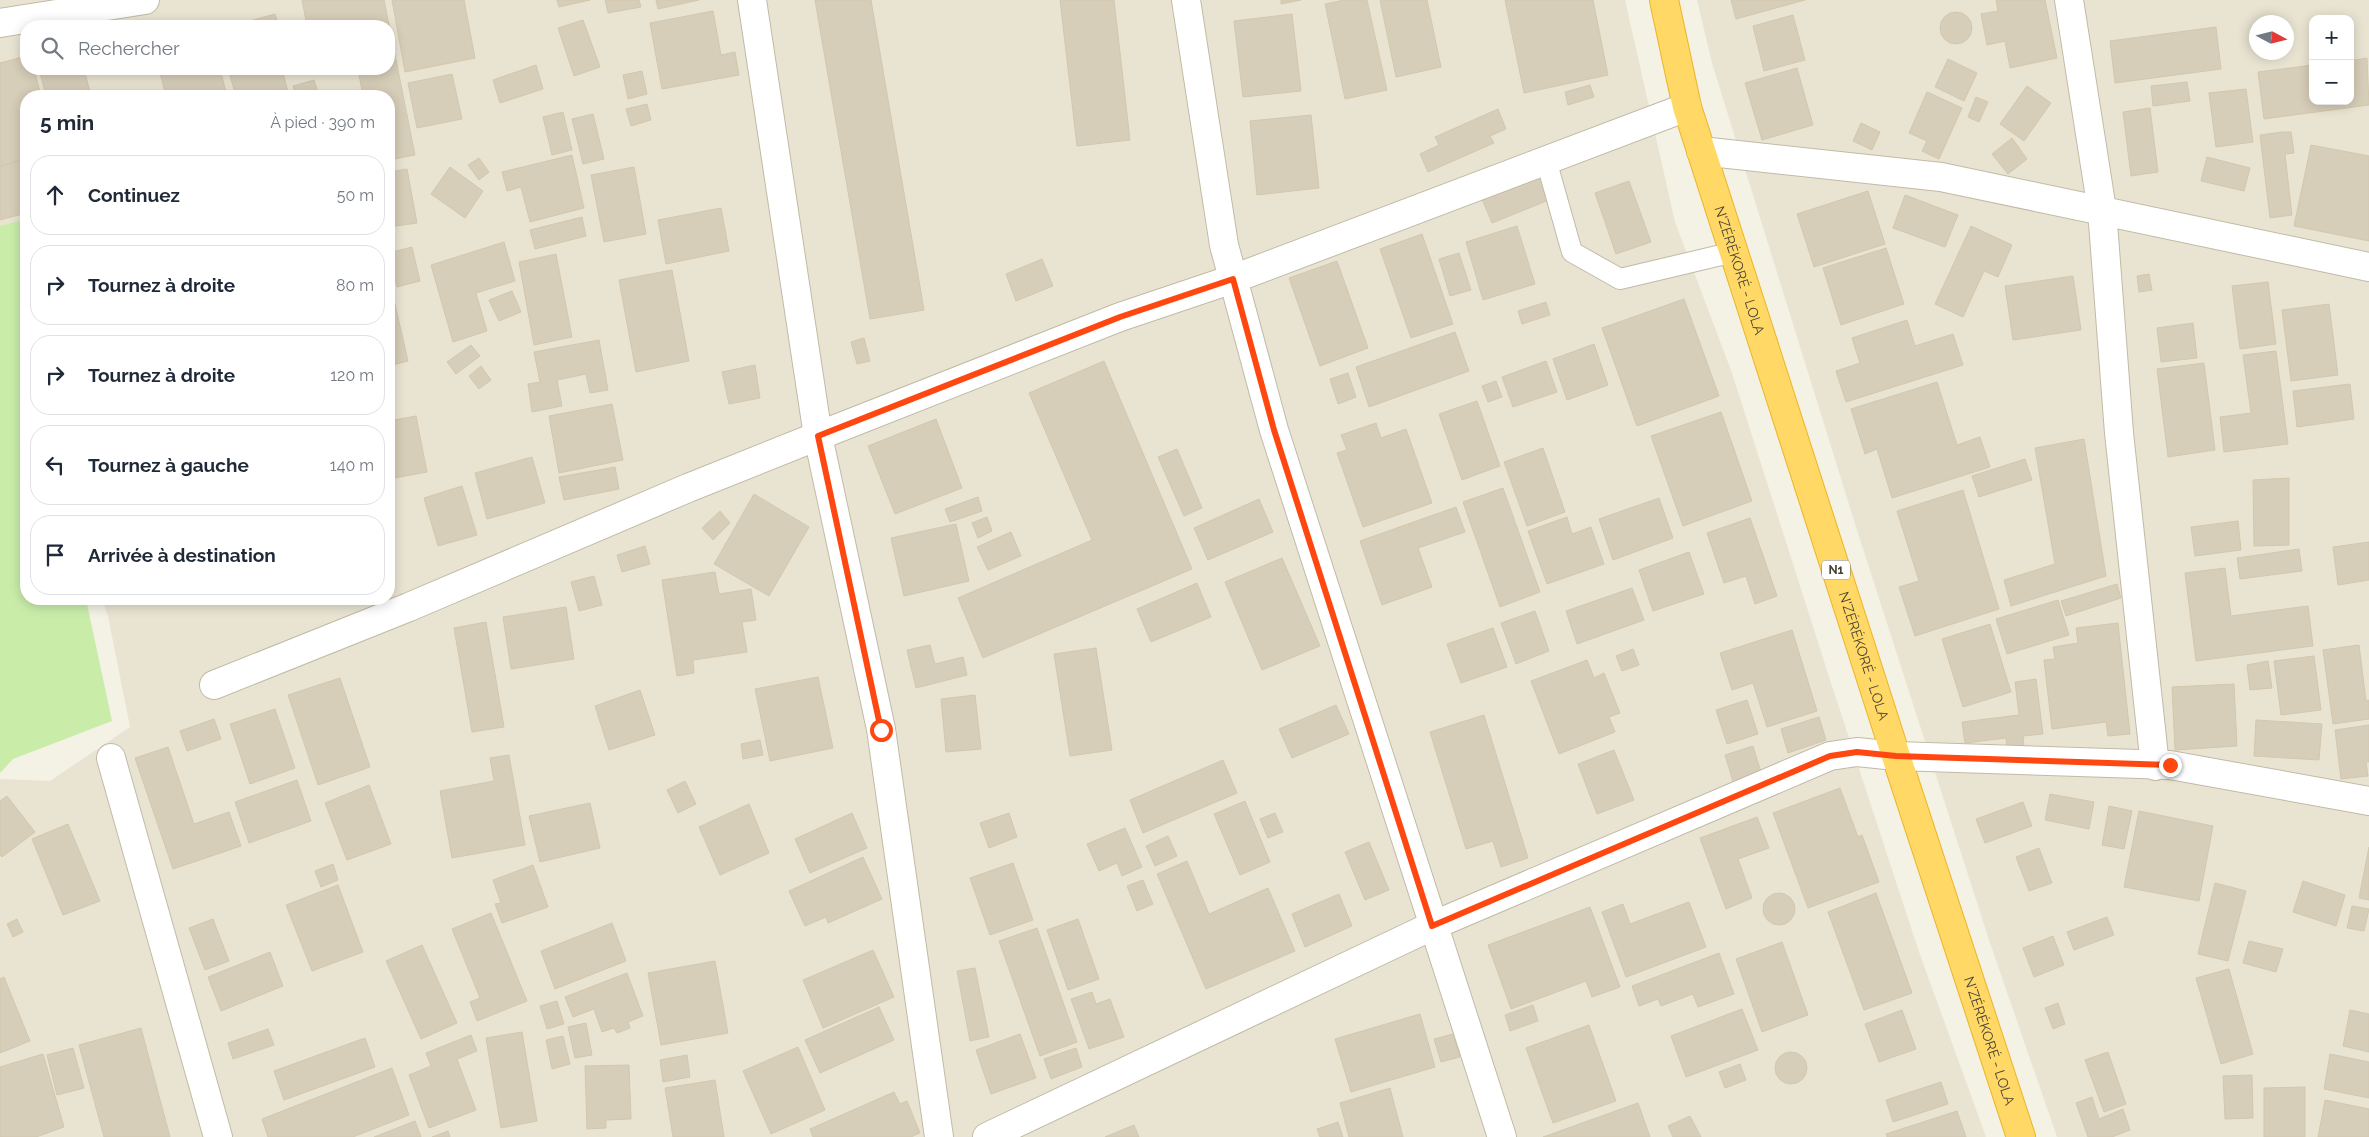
<!DOCTYPE html>
<html lang="fr">
<meta charset="utf-8">
<style>
:root{--surface:#fff;--page:#f2f2f3;--text:#1f2937;--muted:#747a83;--line:#e0e1e3}
body{margin:0;font-family:Raleway,sans-serif;background:var(--page);color:var(--text)}
.controls{position:absolute;right:15px;top:15px;display:grid;overflow:hidden;border-radius:10px;box-shadow:0 2px 12px #0003}
.controls button{width:45px;height:45px;display:grid;place-items:center;padding:0;border:0;border-bottom:1px solid var(--line);background:var(--surface);color:var(--text);font:25px sans-serif}
.compass{position:absolute;left:2249px;top:15px;width:45px;height:45px;border-radius:50%;background:var(--surface);box-shadow:0 2px 12px #0003;rotate:97deg}
.stop{position:absolute;width:15px;height:15px;margin:-11px;border:4px solid #ff4811;border-radius:50%;background:#fff}
.stop.end{background:#ff4811;border-color:#fff;box-shadow:0 1px 5px #0008}
.list{margin:0;padding:0;list-style:none}
h2{display:flex;justify-content:space-between;align-items:center;height:65px;margin:0;padding:0 20px;font-size:21px}
h2 small{font-size:16px;font-weight:400;color:var(--muted)}
.list li{display:grid;grid-template-columns:32px 1fr auto;gap:15px;align-items:center;box-sizing:border-box;height:80px;margin:0 10px 10px;padding:0 10px;border:1px solid var(--line);border-radius:20px}
.list b{display:block;font-size:19px;white-space:nowrap}
.list em{font-size:16px;font-style:normal;color:var(--muted)}
.icon{flex:none;width:28px;height:28px;fill:none;stroke:currentColor;stroke-width:2;stroke-linecap:round;stroke-linejoin:round}
.map{position:relative;flex:none;width:2369px;height:1137px;overflow:hidden}
.search{position:absolute;background:var(--surface);box-shadow:0 2px 12px #0003;left:20px;top:20px;width:375px;height:55px;display:flex;align-items:center;gap:12px;box-sizing:border-box;padding:0 18px;border-radius:20px;color:var(--muted);font-size:19px}
.panel{position:absolute;background:var(--surface);box-shadow:0 2px 12px #0003;left:20px;top:90px;width:375px;height:515px;border-radius:20px}
.map>svg:first-child{display:block}
.residential{fill:#e9e4d2;fill-rule:evenodd}
.green{fill:#c9eda9}
.building{fill:#d7ceb9;stroke:#d3c7ac}
.lines{fill:none;stroke-linecap:round;stroke-linejoin:round}
.lane-casing{stroke:#c1baa6;stroke-width:22}
.street-casing{stroke:#c1baa6;stroke-width:30}
.highway-casing{stroke:#edb426;stroke-width:30}
.lane{stroke:#fff;stroke-width:20}
.street{stroke:#fff;stroke-width:28}
.highway{stroke:#ffd865;stroke-width:28}
.route{stroke:#ff4811;stroke-width:6}
.labels{text-anchor:middle;dominant-baseline:central;stroke-width:5;stroke-linejoin:round;paint-order:stroke}
.shield{fill:#fff;stroke:#7e7a71;stroke-width:1}
.shield-label{font-size:12px;font-weight:bold;fill:#474134}
.street-label{font-size:14px;fill:#474134;stroke:#fff}
</style>
<div class="map">
<svg width="2369" height="1137" viewBox="0 0 2369 1137">
<rect width="100%" height="100%" fill="#f4f1e5"/>
<path class="residential" d="M0 0H1625L1675 222 1732 373 1832 686 1918 949 1986 1137H0V779L50 781 130 727 108 616 102 599H389V96H26V224L0 232ZM26 26H389V69H26Z
M1697 0H2369V1137H2057L1990 943 1856 527 1712 63ZM2313 19H2350V101H2313ZM2256 22H2286V52H2256Z"/>
<path class="green" d="M26 219V599H86L112 721 13 759 0 773V226Z"/>
<path class="building" d="M302 0H384L415 155 389 160V96H363L358 69H389V26H307Z
M392 0H464L475 58 405 72Z
M557 0H590L559 7Z
M605 0H639L641 7 608 13Z
M656 0H699L658 9Z
M815 0H871L924 310 870 319Z
M1060 0H1114L1130 140 1077 146Z
M1281 0H1301L1281 4Z
M1344 0H1367L1387 90 1345 99 1325 4Z
M1380 0H1427L1441 67 1396 77Z
M1505 0H1593L1608 75 1524 93Z
M1731 0H1805L1736 19Z
M1996 0H2045L2057 58 2010 68 2005 41 1987 45 1981 14 1998 11Z
M713 11 721 55 735 52 739 75 662 89 650 23Z
M1940 28a16 16 0 1 1 32 0a16 16 0 1 1-32 0Z
M275 14 279 26H231Z
M1292 14 1301 91 1243 97 1234 21Z
M1793 15 1805 60 1764 71 1753 26Z
M583 20 600 67 574 76 558 28Z
M2216 27 2221 69 2115 83 2110 41Z
M26 56V69H34L41 96H26V159L0 166V63Z
M2367 58 2369 105 2264 119 2258 72 2313 65V101H2350V61Z
M1948 59 1977 73 1964 101 1935 87Z
M536 65 543 89 500 103 493 80Z
M1797 68 1813 125 1762 140 1745 83Z
M39 69H84L91 96H46Z
M159 69H220L227 96H166Z
M228 69H282L289 96H236Z
M316 69H343L317 74Z
M642 71 647 94 628 99 623 75Z
M452 74 462 119 417 128 408 83Z
M314 80 319 96H296L293 86Z
M2187 82 2190 101 2153 106 2151 86Z
M1590 85 1594 97 1568 105 1565 92Z
M2027 86 2051 103 2024 141 2000 124Z
M2246 89 2253 142 2216 147 2209 93Z
M1927 92 1962 108 1939 159 1922 151 1927 141 1909 133Z
M1976 97 1988 102 1979 122 1968 117Z
M647 104 651 120 631 126 626 109Z
M2150 108 2158 172 2131 176 2123 112Z
M1498 109 1506 129 1490 136 1494 143 1428 172 1420 154 1439 145 1435 137Z
M563 112 572 150 552 155 543 117Z
M593 114 604 159 583 164 572 119Z
M1311 115 1319 188 1257 195 1250 121Z
M1861 123 1880 132 1872 150 1853 141Z
M2282 132H2291L2294 153 2285 154 2292 215 2270 218 2260 135Z
M2012 138 2027 159 2008 174 1992 154Z
M2311 145 2369 156V241L2294 226Z
M572 155 584 208 530 222 521 187 507 191 502 172Z
M2207 157 2250 168 2244 191 2201 181Z
M479 158 489 172 479 180 468 165Z
M26 159V213L0 220V166Z
M450 167 483 191 465 218 431 194Z
M634 167 646 234 604 242 591 175Z
M407 169 417 223 389 227V172Z
M1545 174 1554 198 1492 223 1482 199Z
M1629 181 1651 242 1616 254 1595 193Z
M1868 191 1885 244 1814 267 1797 214Z
M1905 195 1958 215 1945 247 1893 228Z
M721 208 729 251 666 264 658 220Z
M582 217 586 236 535 249 530 230Z
M1517 226 1535 284 1483 300 1466 242Z
M1971 226 2012 245 1998 277 1984 271 1963 317 1935 304Z
M1422 234 1453 324 1411 338 1380 249Z
M504 242 515 281 476 293 487 331 453 342 431 265Z
M412 247 420 281 397 287 389 253Z
M1886 248 1904 304 1841 325 1823 268Z
M1459 253 1471 290 1450 296 1439 259Z
M556 254 572 337 534 345 519 262Z
M1042 259 1053 286 1016 301 1006 274Z
M1337 261 1368 348 1320 366 1289 278Z
M672 270 689 361 636 372 619 280Z
M2149 274 2152 290 2139 292 2137 276Z
M2073 276 2081 330 2013 340 2005 286Z
M389 278 408 361 389 366Z
M2268 282 2276 344 2240 349 2232 286Z
M512 291 521 312 499 321 489 300Z
M1684 299 1719 396 1637 426 1602 328Z
M1546 302 1550 315 1522 324 1518 311Z
M2329 304 2338 375 2291 381 2282 310Z
M1907 320 1915 346 1953 334 1963 365 1846 402 1836 371 1860 363 1852 338Z
M2193 323 2197 358 2161 362 2157 328Z
M1455 332 1469 371 1369 407 1356 367Z
M864 338 870 361 857 364 851 342Z
M599 340 608 390 590 393 586 374 557 380 562 406 532 412 528 384 540 382 534 352Z
M1594 344 1608 385 1567 400 1553 359Z
M471 345 480 356 456 374 447 362Z
M2276 351 2288 444 2224 452 2220 417 2251 413 2243 355Z
M1104 361 1192 569 983 658 958 598 1092 540 1029 393Z
M1546 361 1557 392 1513 407 1502 377Z
M2204 363 2215 450 2168 457 2157 369Z
M755 365 760 398 729 404 722 372Z
M481 366 491 380 479 389 469 376Z
M1348 373 1356 397 1338 404 1330 379Z
M1496 381 1502 397 1488 402 1482 386Z
M1937 382 1957 445 1980 437 1990 467 1892 498 1877 449 1865 454 1851 409Z
M2350 384 2354 419 2297 427 2293 391Z
M1477 401 1500 466 1462 480 1439 414Z
M612 404 623 460 559 473 549 416Z
M1721 412 1752 501 1683 526 1651 436Z
M416 416 427 472 389 479V421Z
M936 419 962 488 895 514 868 446Z
M1376 423 1381 438 1406 429 1432 503 1363 527 1337 453 1347 450 1341 435Z
M2084 439 2106 576 2011 606 2004 580 2055 564 2035 448Z
M1543 448 1565 512 1527 526 1504 462Z
M1177 449 1202 508 1184 516 1158 457Z
M532 457 545 503 487 519 475 473Z
M2025 459 2032 480 1979 497 1972 476Z
M615 467 619 489 564 500 559 477Z
M2289 478V545L2254 546 2253 480Z
M462 486 477 535 438 546 424 498Z
M1503 488 1540 592 1500 607 1463 502Z
M1963 490 1999 609 1915 636 1899 587 1919 581 1897 511Z
M754 494 809 527 769 596 714 564Z
M978 497 982 511 950 522 945 509Z
M1659 498 1673 538 1613 560 1599 519Z
M1259 499 1273 532 1208 560 1194 528Z
M1456 507 1465 532 1418 548 1432 587 1382 605 1360 541Z
M720 511 730 523 713 540 702 528Z
M987 517 992 531 978 538 972 523Z
M1567 517 1572 534 1591 527 1604 564 1547 584 1528 531Z
M1750 518 1777 596 1755 604 1746 576 1724 583 1707 533Z
M2238 521 2241 550 2195 556 2191 527Z
M956 524 969 581 904 596 891 538Z
M1011 532 1021 556 988 570 977 547Z
M2369 542V580L2338 585 2333 547Z
M645 546 650 564 622 572 617 555Z
M2299 549 2302 571 2240 579 2237 558Z
M1689 552 1704 594 1653 611 1639 570Z
M1282 558 1320 646 1262 670 1225 582Z
M2225 568 2231 616 2308 606 2313 646 2196 661 2185 573Z
M715 572 719 594 751 589 756 620 742 622 747 652 693 660 694 673 677 676 662 580Z
M594 576 602 605 579 611 571 582Z
M1197 583 1211 617 1151 642 1137 609Z
M2117 584 2121 598 2066 616 2061 601Z
M1632 588 1644 620 1577 644 1566 611Z
M113 599H129L115 603Z
M2058 600 2069 635 2007 654 1996 619Z
M566 607 574 659 511 669 503 617Z
M1535 611 1549 651 1516 664 1501 623Z
M486 622 504 727 472 732 454 628Z
M2118 623 2130 734 2108 736 2106 722 2052 729 2044 660 2055 659 2053 647 2078 643 2076 628Z
M1990 624 2011 692 1963 707 1942 639Z
M1493 628 1507 667 1461 683 1447 644Z
M1792 630 1817 711 1767 727 1753 683 1732 690 1720 653Z
M930 645 935 664 963 657 967 675 916 688 907 650Z
M2359 645 2366 701 2369 700V719L2333 724 2323 650Z
M1096 648 1112 750 1070 756 1054 654Z
M1633 649 1639 665 1622 671 1616 656Z
M2314 656 2321 710 2281 715 2274 661Z
M1587 660 1594 678 1604 673 1620 713 1609 717 1615 732 1559 754 1531 681Z
M2268 661 2272 688 2250 690 2247 665Z
M818 677 833 748 770 761 755 689Z
M340 678 370 767 318 785 288 695Z
M2036 679 2043 734 2023 736 2024 748 2007 750 2006 738 1965 743 1962 722 2019 715 2015 682Z
M2234 684 2237 746 2175 750 2172 687Z
M640 690 655 735 609 750 595 706Z
M975 695 981 749 946 752 941 699Z
M1747 700 1758 734 1727 744 1716 710Z
M1336 705 1349 734 1292 758 1279 729Z
M275 709 295 768 250 784 230 724Z
M1484 715 1528 858 1501 867 1493 841 1466 849 1430 732Z
M1819 717 1826 740 1788 753 1781 729Z
M214 719 221 739 187 751 180 731Z
M2256 720 2322 724 2319 760 2254 756Z
M2369 725V762H2366L2368 776 2341 779 2335 730Z
M760 740 763 755 743 759 741 744Z
M1753 746 1764 782 1736 791 1725 755Z
M168 747 194 824 229 812 241 846 173 869 135 758Z
M1614 750 1634 800 1597 814 1578 764Z
M509 755 525 845 452 858 440 791 494 781 490 758Z
M1223 760 1237 793 1143 833 1130 800Z
M297 780 311 821 249 843 235 802Z
M685 781 696 804 678 813 667 790Z
M369 785 391 844 347 860 325 803Z
M1840 788 1858 837 1862 835 1879 882 1808 908 1773 813Z
M2050 794 2094 802 2089 829 2045 820Z
M7 796 35 832 2 857 0 855V801Z
M1245 801 1270 862 1240 875 1214 814Z
M2023 802 2032 826 1985 843 1976 819Z
M590 803 600 848 540 862 529 816Z
M749 804 769 853 720 875 699 827Z
M2109 806 2132 811 2124 849 2102 845Z
M2139 811 2213 826 2199 901 2124 887Z
M852 813 867 848 810 873 795 839Z
M1009 813 1017 837 989 848 980 823Z
M1275 813 1283 832 1268 838 1260 819Z
M1757 817 1769 848 1738 859 1752 898 1726 909 1700 838Z
M68 824 100 901 63 915 32 839Z
M1125 828 1142 867 1122 876 1117 863 1099 871 1087 844Z
M1168 836 1177 856 1155 866 1146 846Z
M1369 842 1389 890 1365 900 1345 852Z
M2369 847V900L2359 898Z
M2039 848 2052 883 2029 891 2016 857Z
M863 857 882 899 828 923 826 917 805 926 789 891Z
M1187 861 1209 914 1268 888 1295 951 1206 989 1157 874Z
M1013 863 1033 920 990 935 970 878Z
M333 864 338 880 321 887 315 871Z
M533 865 548 907 502 923 495 904 501 903 493 880Z
M1143 880 1153 904 1137 911 1127 886Z
M2303 881 2345 895 2336 926 2293 912Z
M2215 883 2246 891 2228 961 2198 954Z
M338 885 363 952 312 971 286 905Z
M1876 893 1912 993 1864 1010 1828 912Z
M1763 909a16 16 0 1 1 32 0a16 16 0 1 1-32 0Z
M1339 894 1352 926 1305 947 1292 914Z
M1689 902 1706 947 1626 977 1602 912 1623 904 1630 924Z
M2352 906 2369 909 2364 931 2347 928Z
M1590 907 1620 987 1592 997 1586 981 1511 1009 1488 945Z
M491 913 527 1001 477 1021 470 1002 480 998 452 929Z
M2107 917 2114 935 2074 950 2067 932Z
M17 919 23 932 13 937 7 924Z
M213 919 229 961 205 970 189 928Z
M1078 919 1099 979 1068 990 1047 930Z
M612 923 626 961 555 989 541 951Z
M1037 928 1077 1042 1040 1056 999 941Z
M2053 936 2064 965 2034 977 2023 948Z
M2249 941 2283 949 2276 972 2243 963Z
M1782 942 1808 1015 1762 1032 1736 959Z
M422 945 457 1023 421 1039 386 961Z
M873 950 894 997 823 1028 803 980Z
M270 952 283 986 221 1011 208 977Z
M1719 953 1734 994 1698 1007 1693 994 1661 1006 1658 999 1639 1006 1632 986Z
M715 961 728 1033 661 1045 648 973Z
M975 968 989 1037 970 1041 957 971Z
M2229 969 2253 1054 2221 1064 2196 978Z
M627 973 643 1016 628 1022 630 1028 617 1033 614 1028 602 1032 594 1009 573 1017 565 997Z
M4 977 30 1041 0 1053V979Z
M1092 992 1096 1004 1110 999 1124 1037 1089 1049 1071 999Z
M557 1001 564 1024 547 1029 540 1006Z
M2058 1003 2065 1024 2053 1029 2045 1008Z
M1533 1005 1538 1021 1510 1031 1505 1015Z
M879 1007 894 1040 820 1073 805 1040Z
M1742 1009 1758 1050 1686 1077 1671 1036Z
M1902 1010 1916 1049 1879 1062 1865 1024Z
M2350 1010 2369 1014V1052L2343 1046Z
M1420 1014 1435 1067 1351 1092 1335 1039Z
M586 1023 592 1055 575 1058 568 1027Z
M1589 1025 1616 1101 1553 1123 1526 1048Z
M141 1028 170 1137H104L79 1045Z
M268 1029 274 1045 233 1059 228 1043Z
M522 1032 537 1121 501 1128 486 1038Z
M1020 1034 1036 1078 991 1094 976 1050Z
M1453 1034 1460 1057 1441 1062 1434 1039Z
M471 1035 477 1051 457 1059 476 1110 429 1128 409 1075 431 1066 426 1053Z
M563 1036 570 1064 552 1069 546 1040Z
M365 1038 375 1067 284 1100 274 1071Z
M798 1047 825 1110 771 1134 743 1071Z
M73 1048 84 1088 57 1095 47 1055Z
M1076 1048 1082 1067 1051 1079 1044 1059Z
M2108 1052 2126 1104 2104 1112 2085 1060Z
M1775 1068a16 16 0 1 1 32 0a16 16 0 1 1-32 0Z
M43 1054 64 1127 36 1137H0V1067Z
M2330 1054 2369 1062V1098L2324 1089Z
M687 1055 690 1077 663 1082 660 1060Z
M1740 1064 1746 1080 1725 1088 1719 1072Z
M629 1065 631 1119 606 1120V1128L587 1129 585 1066Z
M392 1068 409 1115 353 1137H268L262 1119Z
M2252 1075 2253 1118 2225 1119 2223 1076Z
M715 1080 724 1137H673L665 1088Z
M1941 1082 1948 1104 1893 1122 1886 1100Z
M2305 1087V1137H2264V1088Z
M1390 1088 1403 1137H1349L1340 1103Z
M894 1092 900 1104 907 1101 920 1133 911 1137H813L810 1129Z
M2092 1097 2099 1119 2123 1109 2130 1130 2112 1137H2088L2076 1103Z
M2325 1100 2369 1109V1137H2318Z
M1638 1103 1650 1137H1543Z
M1957 1111 1966 1137H1887L1886 1134Z
M1690 1116 1701 1137H1673L1668 1126Z
M415 1121 421 1137H374Z
M1338 1122 1343 1137H1320L1317 1129Z
M1134 1125 1139 1137H1105Z
M448 1131 450 1137H432Z"/>
<g class="lines">
<g class="lane-casing">
<path id="lane" d="M1546 160 1572 252 1620 279 1734 252"/>
</g>
<g class="street-casing">
<path id="street" d="M752 0 818 436 881 729 939 1137
M1186 0 1224 245 1274 430 1502 1137
M2069 0 2102 210 2119 433 2155 766
M0 23 145 0
M1701 151 1941 177 2369 267
M214 685 409 607 688 488 818 436 1120 317 1233 279 1687 107
M111 758 218 1137
M987 1137 1432 926 1830 756 1857 752 1896 756 2170 765 2369 801"/>
</g>
<g class="highway-casing">
<g id="highway">
<path id="s1" d="M1664 0 1687 107 1896 756 2021 1137"/>
</g>
</g>
<use href="#lane" class="lane"/>
<use href="#street" class="street"/>
<use href="#highway" class="highway"/>
</g>
<g class="lines">
<path class="route" d="M881 730 818 436 1120 317 1233 279 1274 430 1432 926 1830 756 1857 752 1896 756 2170 765"/>
</g>
<g class="labels">
<rect class="shield" x="1822" y="560.5" width="28" height="19" rx="4"/>
<g class="shield-label">
<text x="1836" y="570">N1</text>
</g>
<g class="street-label">
<text stroke="none"><textPath href="#s1" startOffset="281">N'ZÉRÉKORÉ - LOLA</textPath></text>
<text stroke="none"><textPath href="#s1" startOffset="686">N'ZÉRÉKORÉ - LOLA</textPath></text>
<text stroke="none"><textPath href="#s1" startOffset="1091">N'ZÉRÉKORÉ - LOLA</textPath></text>
</g>
</g>
</svg>
<div class="controls">
<button>+</button>
<button>−</button>
</div>
<svg class="compass" viewBox="-18 -18 36 36"><path d="M0-13l5 13h-10z" fill="#e53935"/><path d="M0 13l5-13h-10z" fill="#747a83"/></svg>
<div class="stop" style="left:881px;top:730px"></div>
<div class="stop end" style="left:2170px;top:765px"></div>
<div class="search"><svg class="icon" aria-label="search" viewBox="0 0 24 24"><circle cx="10" cy="10" r="6"/><path d="M15 15l6 6"/></svg>Rechercher</div>
<section class="panel">
<h2>5 min<small>À pied · 390 m</small></h2>
<ul class="list">
<li><svg class="icon" aria-label="ahead" viewBox="0 0 24 24"><path d="M12 20V5M6 11l6-6 6 6"/></svg><div><b>Continuez</b></div><em>50 m</em></li>
<li><svg class="icon" aria-label="right" viewBox="0 0 24 24"><path d="M7 20v-9h11M14 6l5 5-5 5"/></svg><div><b>Tournez à droite</b></div><em>80 m</em></li>
<li><svg class="icon" aria-label="right" viewBox="0 0 24 24"><path d="M7 20v-9h11M14 6l5 5-5 5"/></svg><div><b>Tournez à droite</b></div><em>120 m</em></li>
<li><svg class="icon" aria-label="left" viewBox="0 0 24 24"><path d="M17 20v-9H6M10 6l-5 5 5 5"/></svg><div><b>Tournez à gauche</b></div><em>140 m</em></li>
<li><svg class="icon" aria-label="arrive" viewBox="0 0 24 24"><path d="M6 21V4h12l-3 4 3 4H6"/></svg><div><b>Arrivée à destination</b></div></li>
</ul>
</section>
</div>
